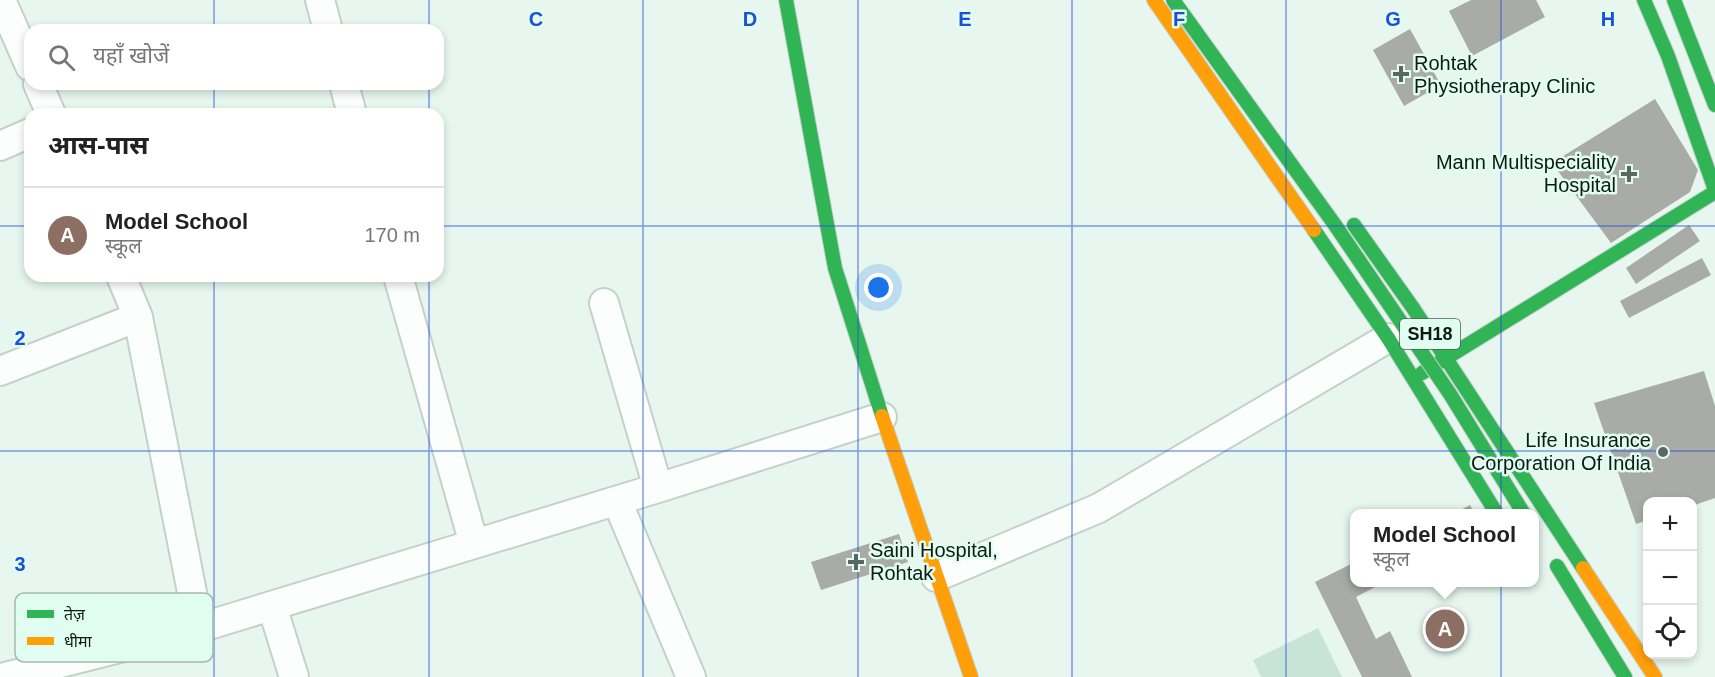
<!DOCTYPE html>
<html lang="hi">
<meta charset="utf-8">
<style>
:root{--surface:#fff;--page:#f2f2f2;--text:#222;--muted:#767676;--line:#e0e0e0;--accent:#7c3aed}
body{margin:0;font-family:Arial,"Noto Sans Devanagari",sans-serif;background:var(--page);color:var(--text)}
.controls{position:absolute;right:18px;bottom:18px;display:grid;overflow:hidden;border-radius:12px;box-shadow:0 3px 9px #0003}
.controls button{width:54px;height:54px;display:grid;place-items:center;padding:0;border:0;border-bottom:2px solid var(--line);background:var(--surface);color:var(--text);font:30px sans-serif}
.you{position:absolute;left:879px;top:288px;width:21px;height:21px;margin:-15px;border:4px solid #fff;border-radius:50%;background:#1a73e8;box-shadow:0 0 0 9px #1a73e833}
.badge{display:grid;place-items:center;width:39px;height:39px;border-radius:50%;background:var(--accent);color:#fff;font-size:20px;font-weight:700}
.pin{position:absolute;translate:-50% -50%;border:3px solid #fff;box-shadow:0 2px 6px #0006}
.popup{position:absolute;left:1350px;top:509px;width:189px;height:78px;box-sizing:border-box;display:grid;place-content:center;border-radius:12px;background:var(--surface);filter:drop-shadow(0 2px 4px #0005);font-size:20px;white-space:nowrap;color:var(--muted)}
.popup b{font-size:22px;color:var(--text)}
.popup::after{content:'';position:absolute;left:50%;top:100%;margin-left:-12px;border:12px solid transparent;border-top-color:var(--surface)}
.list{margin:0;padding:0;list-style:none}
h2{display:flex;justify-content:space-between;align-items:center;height:78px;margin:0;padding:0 24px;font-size:26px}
h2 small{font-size:20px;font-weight:400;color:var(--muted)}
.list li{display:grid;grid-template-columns:39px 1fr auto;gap:18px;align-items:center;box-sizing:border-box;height:96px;padding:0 24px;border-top:2px solid var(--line)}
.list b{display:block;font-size:22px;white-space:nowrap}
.list p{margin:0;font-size:20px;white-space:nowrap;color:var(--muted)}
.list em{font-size:20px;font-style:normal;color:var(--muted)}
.icon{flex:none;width:33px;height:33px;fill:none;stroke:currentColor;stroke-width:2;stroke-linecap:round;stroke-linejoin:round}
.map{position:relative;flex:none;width:1715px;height:677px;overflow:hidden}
.search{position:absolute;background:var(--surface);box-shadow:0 3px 9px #0003;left:24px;top:24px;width:420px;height:66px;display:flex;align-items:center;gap:15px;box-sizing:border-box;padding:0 21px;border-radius:18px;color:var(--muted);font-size:22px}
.panel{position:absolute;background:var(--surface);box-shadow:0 3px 9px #0003;left:24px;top:108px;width:420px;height:174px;border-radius:18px}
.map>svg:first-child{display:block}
.green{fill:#c7e4d7}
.building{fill:#a8aba6}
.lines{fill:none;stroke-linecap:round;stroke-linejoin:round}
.street-casing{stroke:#c4d1cb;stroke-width:32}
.fast-casing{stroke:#c4d1cb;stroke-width:16}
.slow-casing{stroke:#c4d1cb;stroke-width:16}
.street{stroke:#fbfefd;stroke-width:28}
.fast{stroke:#30b455;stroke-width:14}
.slow{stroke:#ff9f0a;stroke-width:14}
.fast-bridge-casing{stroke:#c4d1cb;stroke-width:16;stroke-linecap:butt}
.fast-bridge{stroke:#30b455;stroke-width:14}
.grid{fill:none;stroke:#1d4ed8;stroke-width:1.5;stroke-opacity:0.55}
.poi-dot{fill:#5b6762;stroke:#e1fdf1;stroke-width:2}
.labels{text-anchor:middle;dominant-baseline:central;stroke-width:5;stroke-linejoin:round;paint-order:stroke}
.shield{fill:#e1fdf1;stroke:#4e5d57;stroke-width:1.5}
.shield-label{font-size:18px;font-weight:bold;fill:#0f1915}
.poi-label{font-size:20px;fill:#0f1915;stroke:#e1fdf1;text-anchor:start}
.key{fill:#e1fdf1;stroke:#a2b9af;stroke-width:1.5}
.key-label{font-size:16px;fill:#0f1915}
.grid-label{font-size:20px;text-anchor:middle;font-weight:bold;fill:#1d4ed8;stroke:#e1fdf1;stroke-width:5;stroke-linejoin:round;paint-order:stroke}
</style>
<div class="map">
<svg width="1715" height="677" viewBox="0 0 1715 677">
<rect width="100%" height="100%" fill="#e7f7f0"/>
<path class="green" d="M1318 628 1342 677H1261L1253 660Z"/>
<path class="building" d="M1471 0H1536L1545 17 1472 56 1449 11Z
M1410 29 1441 85 1404 106 1373 50Z
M1655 99 1698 170 1690 192 1611 243 1552 163Z
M1689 225 1700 241 1636 284 1626 268Z
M1702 258 1711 275 1629 318 1620 301Z
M1704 371 1715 406V498L1692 506V502H1648V520L1636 524 1594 403Z
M1470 505 1475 514H1453Z
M899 534 908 562 821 590 811 562Z
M1355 562V582H1385L1356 597 1376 639 1390 631 1412 677H1362L1315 582Z"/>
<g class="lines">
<g class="street-casing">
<path id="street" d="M1 0 30 66
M320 0 328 30
M38 84 51 114
M344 84 352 114
M0 146 30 133
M121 276 138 317 199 628
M398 276 474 544
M604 303 658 488
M0 371 138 317
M617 501 691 677
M936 577 1099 508 1388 338
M272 606 294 677
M5 677 199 628 658 488 882 417"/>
</g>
<g class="fast-casing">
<path id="fast" d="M786 0 835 268 882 416
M1644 0 1668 56 1715 190
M1674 0 1715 105
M1354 225 1413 308 1583 568
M1314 230 1388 338 1497 514
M1422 373 1715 192
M1557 566 1625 677"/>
</g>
<g class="slow-casing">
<path id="slow" d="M1154 0 1314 230
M882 416 971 677
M1583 568 1655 677"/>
</g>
<use href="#street" class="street"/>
<use href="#fast" class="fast"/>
<use href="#slow" class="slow"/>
<g class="fast-bridge-casing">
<path id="fast-bridge" d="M1173 0 1335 225 1450 394 1524 514"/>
</g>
<use href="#fast-bridge" class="fast-bridge"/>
</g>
<path class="grid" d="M214 0V30M429 0V30M643 0V677M858 0V677M1072 0V677M1286 0V677M1501 0V677M214 84V114M429 84V114M0 226H30M438 226H1715M214 276V677M429 276V677M0 451H1715"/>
<g class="poi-dot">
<path d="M1398 65h6v6h6v6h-6v6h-6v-6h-6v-6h6z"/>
<path d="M1626 165h6v6h6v6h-6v6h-6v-6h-6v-6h6z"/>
<circle cx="1663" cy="452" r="6"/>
<path d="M853 553h6v6h6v6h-6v6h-6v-6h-6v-6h6z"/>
</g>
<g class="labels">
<rect class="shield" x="1400" y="319" width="60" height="30" rx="4.5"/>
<g class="shield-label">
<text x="1430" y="334">SH18</text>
</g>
<g class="poi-label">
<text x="1414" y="63">Rohtak<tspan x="1414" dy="23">Physiotherapy Clinic</tspan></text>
<text x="1616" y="162" text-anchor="end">Mann Multispeciality<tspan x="1616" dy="23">Hospital</tspan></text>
<text x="1651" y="440" text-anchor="end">Life Insurance<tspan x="1651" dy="23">Corporation Of India</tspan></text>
<text x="870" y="550">Saini Hospital,<tspan x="870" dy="23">Rohtak</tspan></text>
</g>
</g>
<rect x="15" y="593" width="198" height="69" rx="9" class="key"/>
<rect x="27" y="610" width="27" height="8" fill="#30b455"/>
<rect x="27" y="637" width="27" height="8" fill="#ff9f0a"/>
<g class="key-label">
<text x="64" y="620">तेज़</text>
<text x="64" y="647">धीमा</text>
</g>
<g class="grid-label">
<text x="536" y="26">C</text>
<text x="750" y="26">D</text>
<text x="965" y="26">E</text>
<text x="1179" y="26">F</text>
<text x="1393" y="26">G</text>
<text x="1608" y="26">H</text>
<text x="20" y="345">2</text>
<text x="20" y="571">3</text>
</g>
</svg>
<div class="controls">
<button>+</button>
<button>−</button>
<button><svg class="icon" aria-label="locate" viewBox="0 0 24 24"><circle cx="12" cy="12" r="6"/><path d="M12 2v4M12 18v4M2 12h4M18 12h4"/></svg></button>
</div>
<div class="you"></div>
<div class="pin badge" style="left:1445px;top:629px;background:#8d6e63">A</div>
<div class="popup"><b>Model School</b>स्कूल</div>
<div class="search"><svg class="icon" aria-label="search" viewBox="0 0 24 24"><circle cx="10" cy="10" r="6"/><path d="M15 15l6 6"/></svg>यहाँ खोजें</div>
<section class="panel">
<h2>आस-पास<small></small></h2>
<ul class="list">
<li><span class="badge" style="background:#8d6e63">A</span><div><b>Model School</b><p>स्कूल</p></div><em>170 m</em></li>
</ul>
</section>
</div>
